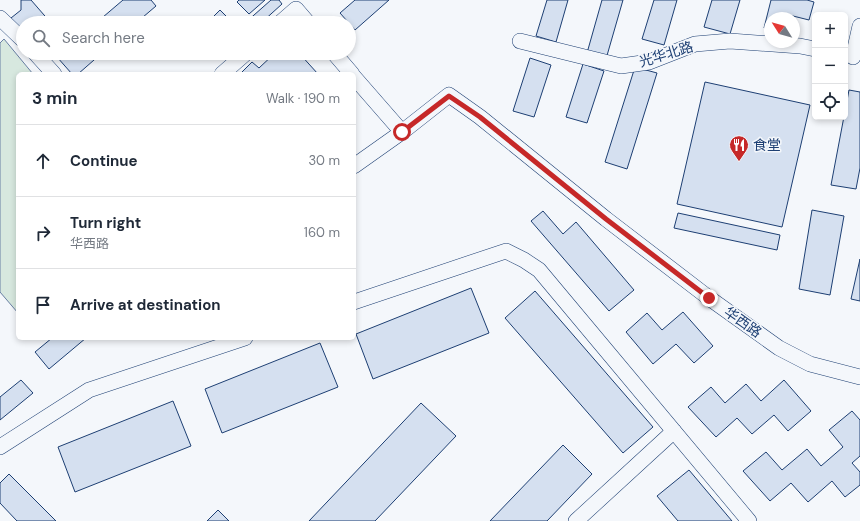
<!DOCTYPE html>
<meta charset="utf-8">
<style>
:root{--surface:#fff;--page:#f2f2f3;--text:#1f2937;--muted:#747a83;--line:#e0e1e3}
body{margin:0;font-family:"DM Sans","Noto Sans SC",sans-serif;background:var(--page);color:var(--text)}
.controls{position:absolute;right:12px;top:12px;display:grid;overflow:hidden;border-radius:6px;box-shadow:0 2px 6px #0003}
.controls button{width:36px;height:36px;display:grid;place-items:center;padding:0;border:0;border-bottom:1px solid var(--line);background:var(--surface);color:var(--text);font:20px sans-serif}
.compass{position:absolute;left:764px;top:12px;width:36px;height:36px;border-radius:50%;background:var(--surface);box-shadow:0 2px 6px #0003;rotate:307deg}
.stop{position:absolute;width:12px;height:12px;margin:-9px;border:3px solid #c62828;border-radius:50%;background:#fff}
.stop.end{background:#c62828;border-color:#fff;box-shadow:0 1px 4px #0008}
.list{margin:0;padding:0;list-style:none}
h2{display:flex;justify-content:space-between;align-items:center;height:52px;margin:0;padding:0 16px;font-size:17px}
h2 small{font-size:13px;font-weight:400;color:var(--muted)}
.list li{display:grid;grid-template-columns:26px 1fr auto;gap:12px;align-items:center;box-sizing:border-box;height:72px;padding:0 16px;border-top:1px solid var(--line)}
.list b{display:block;font-size:15px;white-space:nowrap}
.list p{margin:0;font-size:13px;white-space:nowrap;color:var(--muted)}
.list em{font-size:13px;font-style:normal;color:var(--muted)}
.icon{flex:none;width:22px;height:22px;fill:none;stroke:currentColor;stroke-width:2;stroke-linecap:round;stroke-linejoin:round}
.map{position:relative;flex:none;width:860px;height:521px;overflow:hidden}
.search{position:absolute;background:var(--surface);box-shadow:0 2px 6px #0003;left:16px;top:16px;width:340px;height:44px;display:flex;align-items:center;gap:10px;box-sizing:border-box;padding:0 14px;border-radius:22px;color:var(--muted);font-size:15px}
.panel{position:absolute;background:var(--surface);box-shadow:0 2px 6px #0003;left:16px;top:72px;width:340px;height:268px;border-radius:6px}
.map>svg:first-child{display:block}
.green{fill:#d7e8df;stroke:#687fa3}
.building{fill:#d5e0f0;stroke:#1d3f73}
.lines{fill:none;stroke-linecap:round;stroke-linejoin:round}
.minor-casing{stroke:#1d3f73;stroke-width:16}
.minor{stroke:#f4f7fb;stroke-width:15}
.route{stroke:#c62828;stroke-width:5}
.labels{text-anchor:middle;dominant-baseline:central;stroke-width:3;stroke-linejoin:round;paint-order:stroke}
.street-label{font-size:14px;fill:#1d3f73;stroke:#f4f7fb}
.poi-label{font-size:14px;fill:#1d3f73;stroke:#f4f7fb;text-anchor:start}
</style>
<div class="map">
<svg width="860" height="521" viewBox="0 0 860 521">
<rect width="100%" height="100%" fill="#f4f7fb"/>
<path class="green" d="M4 39 33 74H18V313L0 292V43Z"/>
<path class="building" d="M21 0H31L51 23H23V32L11 18 21 10Z
M123 0H151L156 6 136 23H96Z
M239 0H265L249 14 237 2Z
M271 0H279L282 4 261 23H245Z
M355 0H389L355 30 340 13Z
M547 0H568L556 42 536 36Z
M602 0H623L606 59 587 53Z
M654 0H677L664 45 642 39Z
M712 0H740L730 34 704 27Z
M771 0H807L814 2 809 20 785 14 784 18H770V29L764 28Z
M220 10 228 18 222 23H207Z
M62 53H102L78 74H72L57 57Z
M275 53H299L318 74H240L252 62 259 68Z
M530 58 551 65 534 117 513 111Z
M583 64 604 71 587 123 566 117Z
M635 67 657 73 627 169 605 162Z
M705 82 810 105 782 227 677 204Z
M849 90 860 92V168L856 189 831 185Z
M812 210 844 216 830 295 799 289Z
M543 211 563 234 576 222 634 290 609 311 531 221Z
M678 213 780 235 777 250 674 228Z
M860 259V301L851 299Z
M471 288 489 333 373 379 356 334Z
M535 291 653 427 623 453 505 318Z
M683 312 713 346 694 363 676 344 653 364 626 332 647 313 662 330Z
M52 338H86L49 369 35 352Z
M320 343 338 387 222 433 205 389Z
M21 380 33 393 0 420V397Z
M784 380 811 411 788 431 774 415 752 434 737 418 716 437 688 407 711 387 725 403 746 384 761 401Z
M173 401 191 446 75 492 58 447Z
M421 403 456 436 375 521H309Z
M852 411 860 420V456L852 463 860 472V485L845 497 832 481 808 502 791 483 770 501 743 471 766 452 782 470 807 449 821 466 843 447 829 430Z
M563 445 592 474 547 521H490Z
M689 470 732 521H678L657 496Z
M9 474 56 521H17L0 503V483Z
M218 510 229 521H207Z"/>
<g class="lines">
<g class="minor-casing">
<path id="minor" d="M0 18 23 40
M280 23 296 9 308 23
M520 41 621 66 649 62 695 44 730 41 800 46 815 49
M35 53 54 74
M334 53 352 74
M853 57 860 26
M222 74 246 53
M354 77 402 132 449 95 480 117 606 219 709 298 779 348 810 364 860 377
M354 166 402 132
M354 302 506 251 524 260 539 270 749 521
M0 447 89 390 245 338
M576 521 674 431"/>
</g>
<use href="#minor" class="minor"/>
</g>
<g class="lines">
<path class="route" d="M402 132 449 96 480 117 606 219 709 298"/>
</g>
<defs>
<g id="restaurant-pin" transform="scale(1)"><path d="M0 17L-7.5 6A9.5 9.5 0 1 1 7.5 6Z" fill="#c62828" stroke="#f4f7fb"/><path d="M-5-6h1v4h1v-4h1v4h1v-4h1v5L-1.5 .5V6h-2V.5L-5-1ZM5-6V6H3V1.5H1.5Q1.5-4 5-6Z" fill="#fff"/></g>
</defs>
<g fill-rule="evenodd">
<use href="#restaurant-pin" x="739" y="145"/>
</g>
<g class="labels">
<g class="street-label">
<text transform="translate(666 54) rotate(-17)">光华北路</text>
<text transform="translate(743 322) rotate(35)">华西路</text>
</g>
<g class="poi-label">
<text x="753" y="145">食堂</text>
</g>
</g>
</svg>
<div class="controls">
<button>+</button>
<button>−</button>
<button><svg class="icon" aria-label="locate" viewBox="0 0 24 24"><circle cx="12" cy="12" r="6"/><path d="M12 2v4M12 18v4M2 12h4M18 12h4"/></svg></button>
</div>
<svg class="compass" viewBox="-18 -18 36 36"><path d="M0-13l5 13h-10z" fill="#e53935"/><path d="M0 13l5-13h-10z" fill="#747a83"/></svg>
<div class="stop" style="left:402px;top:132px"></div>
<div class="stop end" style="left:709px;top:298px"></div>
<div class="search"><svg class="icon" aria-label="search" viewBox="0 0 24 24"><circle cx="10" cy="10" r="6"/><path d="M15 15l6 6"/></svg>Search here</div>
<section class="panel">
<h2>3 min<small>Walk · 190 m</small></h2>
<ul class="list">
<li><svg class="icon" aria-label="ahead" viewBox="0 0 24 24"><path d="M12 20V5M6 11l6-6 6 6"/></svg><div><b>Continue</b></div><em>30 m</em></li>
<li><svg class="icon" aria-label="right" viewBox="0 0 24 24"><path d="M7 20v-9h11M14 6l5 5-5 5"/></svg><div><b>Turn right</b><p>华西路</p></div><em>160 m</em></li>
<li><svg class="icon" aria-label="arrive" viewBox="0 0 24 24"><path d="M6 21V4h12l-3 4 3 4H6"/></svg><div><b>Arrive at destination</b></div></li>
</ul>
</section>
</div>
